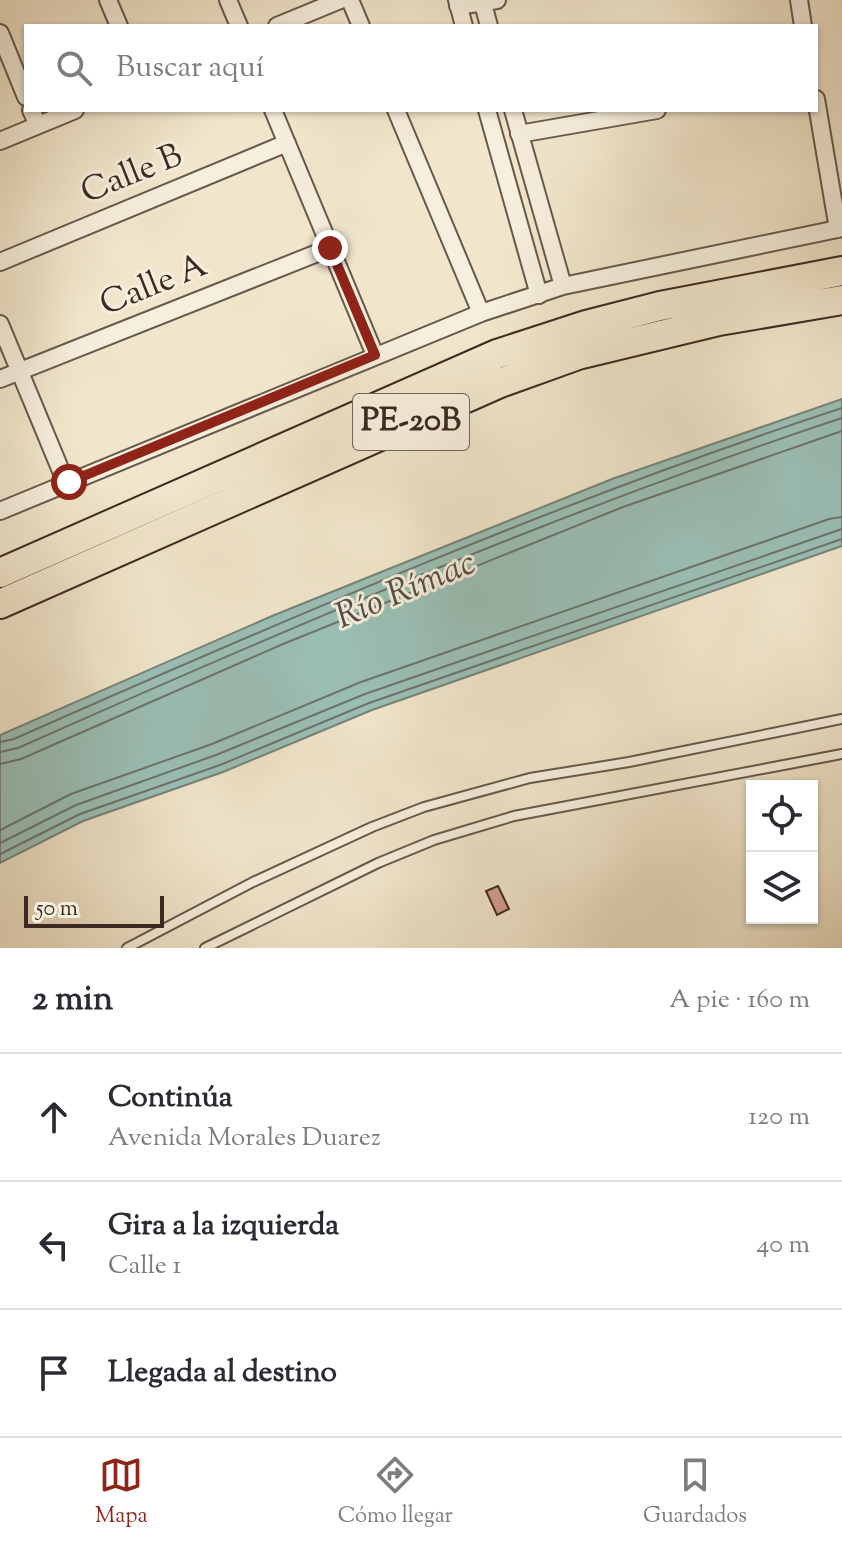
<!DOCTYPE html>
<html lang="es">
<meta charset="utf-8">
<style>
:root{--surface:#fff;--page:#f2f2f3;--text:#2b2b33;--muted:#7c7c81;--line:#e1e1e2;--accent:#8f2418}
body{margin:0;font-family:"Sorts Mill Goudy",serif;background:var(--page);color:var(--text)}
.controls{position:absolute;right:24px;bottom:24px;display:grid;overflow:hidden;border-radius:0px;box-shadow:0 2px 6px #0004}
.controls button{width:72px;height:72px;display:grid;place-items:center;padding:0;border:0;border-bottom:2px solid var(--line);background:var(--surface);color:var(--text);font:40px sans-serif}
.scale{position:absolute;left:24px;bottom:20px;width:140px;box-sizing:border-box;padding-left:8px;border:4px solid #3b2922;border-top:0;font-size:22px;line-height:28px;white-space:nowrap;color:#3b2922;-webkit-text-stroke:6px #f6efdd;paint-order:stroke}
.stop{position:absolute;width:24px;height:24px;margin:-18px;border:6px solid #8f2418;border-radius:50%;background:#fff}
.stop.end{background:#8f2418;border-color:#fff;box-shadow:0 2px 8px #0008}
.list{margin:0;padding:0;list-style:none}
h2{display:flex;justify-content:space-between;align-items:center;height:104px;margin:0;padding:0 32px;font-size:34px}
h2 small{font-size:26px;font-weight:400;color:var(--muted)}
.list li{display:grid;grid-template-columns:52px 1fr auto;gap:24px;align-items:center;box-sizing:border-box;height:128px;padding:0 32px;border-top:2px solid var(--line)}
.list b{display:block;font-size:30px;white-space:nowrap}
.list p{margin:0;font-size:26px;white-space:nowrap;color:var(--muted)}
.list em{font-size:26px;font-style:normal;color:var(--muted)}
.icon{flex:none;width:44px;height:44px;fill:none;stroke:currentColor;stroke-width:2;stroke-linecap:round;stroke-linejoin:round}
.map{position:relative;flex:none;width:842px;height:948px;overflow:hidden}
.search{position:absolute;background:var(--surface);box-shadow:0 2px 6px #0004;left:24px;right:24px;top:24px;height:88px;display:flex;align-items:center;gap:20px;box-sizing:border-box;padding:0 28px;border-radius:0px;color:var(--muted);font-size:30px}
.sheet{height:488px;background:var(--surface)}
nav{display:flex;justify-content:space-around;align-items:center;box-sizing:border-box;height:112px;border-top:2px solid var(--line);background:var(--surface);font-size:22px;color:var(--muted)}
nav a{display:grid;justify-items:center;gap:4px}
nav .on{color:var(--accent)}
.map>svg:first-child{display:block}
.water{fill:#9bc0b7;stroke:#75847b;stroke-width:2}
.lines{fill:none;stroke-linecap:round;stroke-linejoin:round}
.shore{stroke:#6b746c;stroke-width:2}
.building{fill:#d59c90;stroke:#3b2922;stroke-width:2}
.lane-casing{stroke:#68584c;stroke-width:12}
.street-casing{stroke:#68584c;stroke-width:20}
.highway-casing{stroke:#3b2922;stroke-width:32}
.lane{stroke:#f6efdd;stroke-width:8}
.street{stroke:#f6efdd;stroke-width:16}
.highway{stroke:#f1e6cb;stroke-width:28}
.route{stroke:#8f2418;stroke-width:10}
.labels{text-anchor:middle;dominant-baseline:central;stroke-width:6;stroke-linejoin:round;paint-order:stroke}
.shield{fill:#f6efdd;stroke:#73645a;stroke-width:2}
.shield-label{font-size:32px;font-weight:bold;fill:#3b2922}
.street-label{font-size:34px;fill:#3b2922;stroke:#f6efdd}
.water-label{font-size:36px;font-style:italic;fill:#534f47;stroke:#f6efdd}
</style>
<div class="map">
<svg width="842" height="948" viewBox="0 0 842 948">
<rect width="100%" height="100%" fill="#f1e6cb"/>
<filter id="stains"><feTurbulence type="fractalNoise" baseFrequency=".0025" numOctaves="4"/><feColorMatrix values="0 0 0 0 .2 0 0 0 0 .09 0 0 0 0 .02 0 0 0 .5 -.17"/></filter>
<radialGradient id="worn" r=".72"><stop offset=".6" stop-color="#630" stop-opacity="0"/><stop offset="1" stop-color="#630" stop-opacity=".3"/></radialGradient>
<path class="water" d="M842 399V546L372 710 223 772 83 821 0 863V735L272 616 612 479Z"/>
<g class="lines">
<path class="shore" d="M0 742 14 739C286 619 559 501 842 408
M0 752 18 748C288 628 561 511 842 418
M0 764 21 759 283 644 623 507 842 431
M0 830 71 794 212 744 361 682 829 519 842 517
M0 843 76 805 216 755 365 694 842 529
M0 854 80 814 220 765 369 703 842 539"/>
</g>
<path class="building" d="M498 886 509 909 497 915 486 891Z"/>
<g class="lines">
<g class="lane-casing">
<path id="lane" d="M127 948 253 882 372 827 424 807 530 778 629 762 842 719
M205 948 378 863 434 840 514 816 842 754"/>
</g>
<g class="street-casing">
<path id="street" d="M108 0 119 26
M228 0 239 26
M350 0 361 26
M457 0 464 26
M482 0 489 26
M799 0 803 26
M458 6 497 0
M277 26 340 0
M0 33 26 97
M816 99 838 229
M31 110 38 125
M273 110 375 355
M396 110 481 313
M487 110 539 295
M513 110 563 286
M519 134 657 110
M0 141 75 110
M0 262 287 143
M0 324 66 483
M0 379 330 248
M0 511 481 313 563 286 842 228"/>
</g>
<g class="highway-casing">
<path id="highway" d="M0 573 497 354 586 325 660 306 842 271
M0 604 500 383 578 355 719 321 842 300"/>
</g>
<use href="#lane" class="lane"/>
<use href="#street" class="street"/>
<use href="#highway" class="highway"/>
</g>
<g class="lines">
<path class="route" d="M69 482 375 355 330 248"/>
</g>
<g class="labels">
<rect class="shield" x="353" y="394" width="116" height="56" rx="6"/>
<g class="shield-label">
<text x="411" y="422">PE-20B</text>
</g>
<g class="street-label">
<text transform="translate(132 175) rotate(-22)">Calle B</text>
<text transform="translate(154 286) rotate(-22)">Calle A</text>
</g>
<g class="water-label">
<text transform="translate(406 591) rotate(-23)">Río Rímac</text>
</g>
</g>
<rect width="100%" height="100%" filter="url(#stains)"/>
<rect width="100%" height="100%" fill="url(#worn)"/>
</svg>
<div class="controls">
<button><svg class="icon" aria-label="locate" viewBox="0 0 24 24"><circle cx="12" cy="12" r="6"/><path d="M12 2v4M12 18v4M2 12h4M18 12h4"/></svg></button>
<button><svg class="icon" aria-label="layers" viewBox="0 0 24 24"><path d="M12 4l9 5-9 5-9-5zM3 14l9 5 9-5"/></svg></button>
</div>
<div class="scale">50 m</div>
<div class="stop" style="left:69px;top:482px"></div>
<div class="stop end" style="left:330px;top:248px"></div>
<div class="search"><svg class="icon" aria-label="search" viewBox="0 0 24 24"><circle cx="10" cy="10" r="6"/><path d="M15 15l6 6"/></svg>Buscar aquí</div>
</div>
<section class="sheet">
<h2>2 min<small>A pie · 160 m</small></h2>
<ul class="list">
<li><svg class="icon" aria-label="ahead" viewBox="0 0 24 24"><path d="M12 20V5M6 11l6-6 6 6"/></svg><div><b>Continúa</b><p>Avenida Morales Duarez</p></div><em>120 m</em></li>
<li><svg class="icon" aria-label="left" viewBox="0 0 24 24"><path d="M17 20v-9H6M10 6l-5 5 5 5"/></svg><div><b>Gira a la izquierda</b><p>Calle 1</p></div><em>40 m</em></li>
<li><svg class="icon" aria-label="arrive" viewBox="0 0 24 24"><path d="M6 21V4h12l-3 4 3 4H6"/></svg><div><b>Llegada al destino</b></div></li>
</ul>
</section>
<nav>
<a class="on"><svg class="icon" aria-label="map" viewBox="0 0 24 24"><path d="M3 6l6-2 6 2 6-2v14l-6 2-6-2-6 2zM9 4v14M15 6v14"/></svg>Mapa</a>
<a><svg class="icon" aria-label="directions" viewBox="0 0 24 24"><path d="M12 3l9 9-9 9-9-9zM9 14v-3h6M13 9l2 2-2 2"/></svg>Cómo llegar</a>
<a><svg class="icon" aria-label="saved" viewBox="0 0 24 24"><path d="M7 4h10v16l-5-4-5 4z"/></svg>Guardados</a>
</nav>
